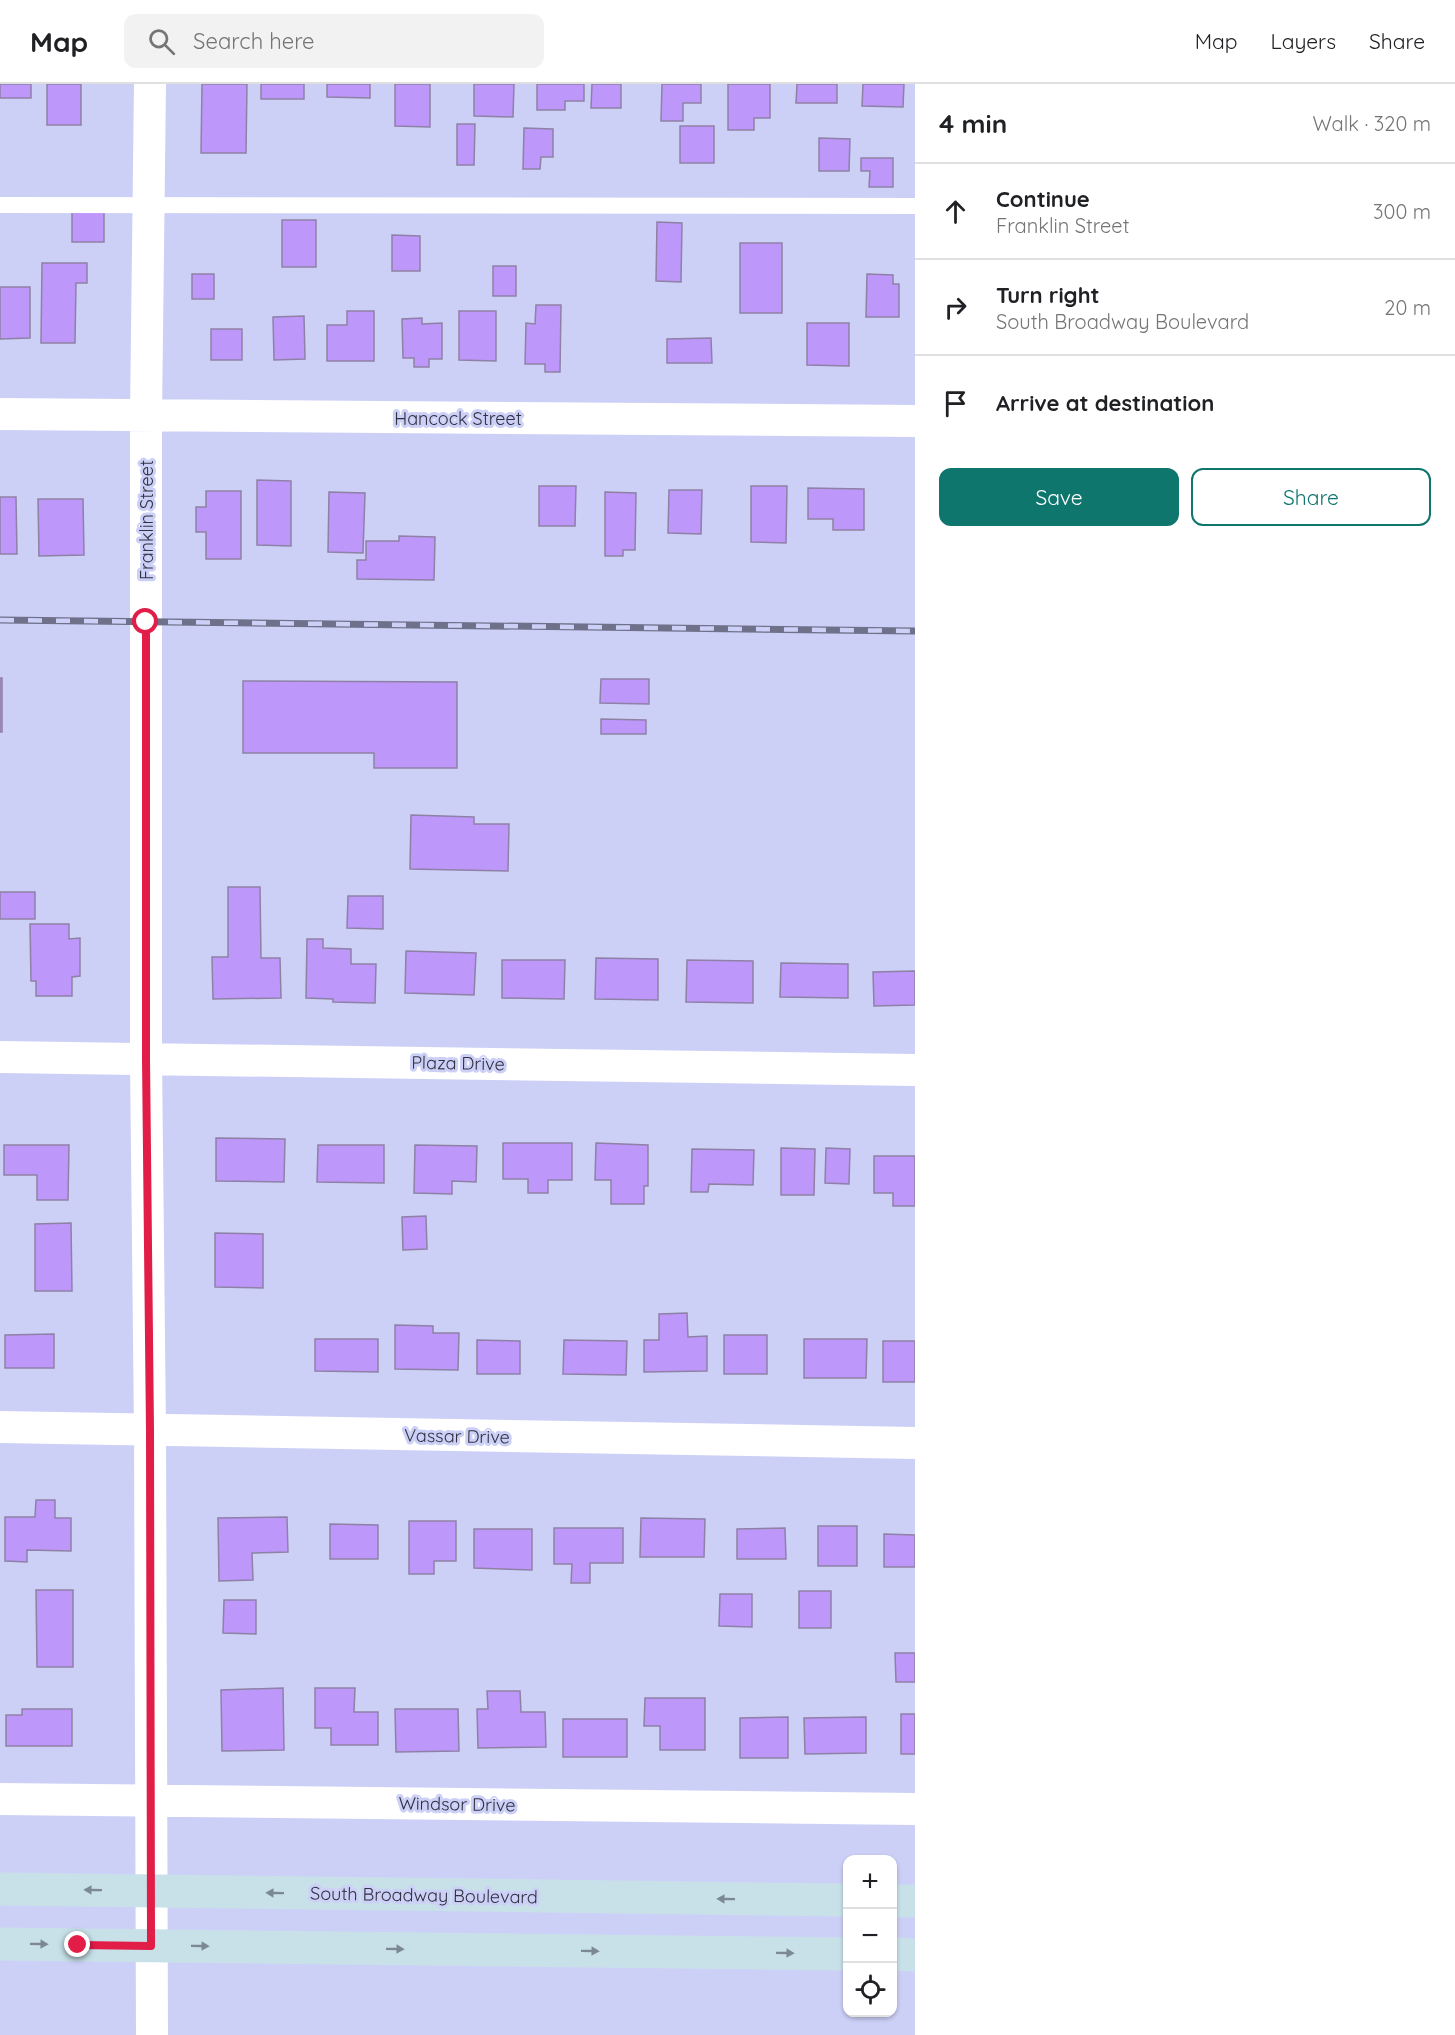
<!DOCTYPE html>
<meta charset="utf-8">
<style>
:root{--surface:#fff;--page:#f2f2f2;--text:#202124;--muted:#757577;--line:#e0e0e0;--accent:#0f766e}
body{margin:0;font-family:Quicksand,sans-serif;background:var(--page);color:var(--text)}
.controls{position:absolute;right:18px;bottom:18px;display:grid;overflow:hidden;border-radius:12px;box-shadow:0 2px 4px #0004}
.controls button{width:54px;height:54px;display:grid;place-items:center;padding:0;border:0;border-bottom:2px solid var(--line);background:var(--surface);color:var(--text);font:30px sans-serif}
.stop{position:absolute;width:18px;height:18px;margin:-14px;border:4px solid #e11d48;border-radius:50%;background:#fff}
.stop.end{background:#e11d48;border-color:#fff;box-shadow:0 2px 6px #0008}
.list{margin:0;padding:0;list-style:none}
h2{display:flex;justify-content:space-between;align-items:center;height:78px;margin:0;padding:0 24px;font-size:26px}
h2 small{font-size:20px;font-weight:400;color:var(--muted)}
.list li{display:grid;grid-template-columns:39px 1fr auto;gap:18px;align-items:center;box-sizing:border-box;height:96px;padding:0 24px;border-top:2px solid var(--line)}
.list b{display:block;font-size:22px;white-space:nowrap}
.list p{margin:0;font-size:20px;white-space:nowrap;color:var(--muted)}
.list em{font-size:20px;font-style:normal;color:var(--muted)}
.actions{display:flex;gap:12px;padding:18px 24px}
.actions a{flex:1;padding:14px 0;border:2px solid var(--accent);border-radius:12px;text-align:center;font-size:21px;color:var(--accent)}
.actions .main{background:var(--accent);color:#fff}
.icon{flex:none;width:33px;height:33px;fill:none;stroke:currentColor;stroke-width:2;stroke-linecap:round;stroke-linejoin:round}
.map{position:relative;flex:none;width:915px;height:1951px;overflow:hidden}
header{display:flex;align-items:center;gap:36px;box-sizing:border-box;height:84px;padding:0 30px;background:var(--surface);border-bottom:2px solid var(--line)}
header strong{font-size:28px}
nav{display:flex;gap:33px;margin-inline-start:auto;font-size:21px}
.search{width:420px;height:54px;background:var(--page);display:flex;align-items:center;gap:15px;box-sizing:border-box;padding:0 21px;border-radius:12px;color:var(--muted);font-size:22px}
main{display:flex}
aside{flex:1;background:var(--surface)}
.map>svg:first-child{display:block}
.building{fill:#bd97fa;stroke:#8e81a5;stroke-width:1.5}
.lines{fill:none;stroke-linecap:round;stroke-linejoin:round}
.service{stroke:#fff;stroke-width:16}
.minor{stroke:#fff;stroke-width:32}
.secondary{stroke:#c8e1e9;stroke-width:33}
.rail-casing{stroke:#6e7189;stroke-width:7}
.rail{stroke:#ccd0f7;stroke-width:4.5;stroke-dasharray:14;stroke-linecap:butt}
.oneway{fill:#7c8994}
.route{stroke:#e11d48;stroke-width:8}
.labels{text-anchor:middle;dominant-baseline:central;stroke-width:6;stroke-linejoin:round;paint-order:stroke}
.street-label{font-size:18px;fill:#303140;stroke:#ccd0f7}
</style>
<header>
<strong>Map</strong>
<div class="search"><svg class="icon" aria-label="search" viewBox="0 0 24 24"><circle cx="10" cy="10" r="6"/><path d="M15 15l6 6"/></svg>Search here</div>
<nav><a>Map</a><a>Layers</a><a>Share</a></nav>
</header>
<main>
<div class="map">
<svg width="915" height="1951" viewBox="0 0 915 1951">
<rect width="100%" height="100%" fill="#ccd0f7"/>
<path class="building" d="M0 0H31V14H0Z
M47 0H81V41H47Z
M202 0H247L246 69H201Z
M261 0H304V15H261Z
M327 0H370V14L327 13Z
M395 0H430V43L395 42Z
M474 0H514L513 33 474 32Z
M537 0H584V17H565V26H537Z
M592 0H621V24H591Z
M662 0H701V19H683V37H661Z
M728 0H770V34H754V46H728Z
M797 0H837V19H796Z
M863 0H904L903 23 862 22Z
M457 40H475L474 81H457Z
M680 42H714V79H680Z
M524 44 553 45V73H541L540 85H523Z
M819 54 850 55 849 87H819Z
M861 74H893V103H869L870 87H861Z
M72 126H104V158H72Z
M282 136H316V183H282Z
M657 138 682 139 681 198 656 197Z
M392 151 420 152V187H392Z
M740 159H782V229H740Z
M42 179H87V199H76L75 259H41Z
M493 182H516V212H493Z
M192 190H214V215H192Z
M867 190 893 191V200H899V233H866Z
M0 203H30V254L0 255Z
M536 221H561L560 288H545V280H525L526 239 535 240Z
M347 227H374V277H327V241H347Z
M459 227H496V277L459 276Z
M304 232 305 275 274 276 273 233Z
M422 234V240L442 239V275H429V283H414V274H403L402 235Z
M807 239H849V282L807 281Z
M211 245H242V276H211Z
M711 254 712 279H667V255Z
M257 396 291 397V462L257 461Z
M539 402H576L575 442H539Z
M751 402H787L786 459 751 458Z
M808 404 864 405V446H833V435H808Z
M669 406H702L701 450 668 449Z
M206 407H241V475H206V448H196V423H206Z
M329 408 365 409 363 469 328 468Z
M605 408 636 409 635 466H623V472H605Z
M0 413H16L17 470H0Z
M38 415H83L84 471 39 472Z
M399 452 435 453 434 496 357 495V476H366V457H399Z
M0 594H2V648H0Z
M601 595H649V620L600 619Z
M243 597 457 598V684H374V669H243Z
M601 635 646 636V650H601Z
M411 731 474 733V740H509L508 787 410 785Z
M228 803H260L261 874H280L281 914 213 915 212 873H228Z
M0 808H35V835H0Z
M348 812H383V845L347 844Z
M30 840H69V855L80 854V892L72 893V912H36V897H31Z
M307 855H323V864L351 865V880H376L375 919 333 918V915L306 914Z
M406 867 476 869 474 911 405 909Z
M596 874 658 875V916L595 915Z
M502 876H565L564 915 502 914Z
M687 876 753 877V919L686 918Z
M781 879 848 880V914L780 913Z
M915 887V921L874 922 873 888Z
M216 1054 285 1055 284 1098 216 1097Z
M503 1059H572V1096H548V1109H528V1095H503Z
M596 1059 648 1061V1102H644V1120H611V1096H595Z
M4 1061H69L68 1116H37V1091H4Z
M318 1061H384V1099L317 1098Z
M415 1061 477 1062 476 1098 452 1097V1110L414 1109Z
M781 1064 815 1065 814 1111H781Z
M826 1064 850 1065 849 1100 825 1099Z
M692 1065 754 1066 753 1101 709 1100 708 1108H691Z
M874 1072H915V1122H893V1109H874Z
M426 1132 427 1165 403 1166 402 1133Z
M71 1139 72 1207H35V1140Z
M215 1149 263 1150V1204L215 1203Z
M687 1229 688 1253 707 1252V1287L644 1288V1256H659V1230Z
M395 1241 433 1242V1249H459L458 1286 395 1285Z
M54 1250V1284H5V1251Z
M724 1251H767V1290H724Z
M315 1255H378V1288L315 1287Z
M804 1255H867L866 1294H804Z
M477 1256 520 1257V1290H477Z
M564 1256 627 1257 626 1291 563 1290Z
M883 1257H915V1298H883Z
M36 1416H55V1434H71V1467L27 1466V1478L5 1477V1433H35Z
M287 1433 288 1468 252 1469 253 1496 219 1497 218 1434Z
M641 1434 705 1435 704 1473H640Z
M409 1437H456V1477H434V1490H409Z
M330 1440 378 1441V1475H330Z
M818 1442H857V1482H818Z
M554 1444H623V1479H590V1499H571L572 1480H554Z
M785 1444 786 1475H737V1445Z
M474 1445H532V1486L474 1484Z
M884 1450 915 1451V1483H884Z
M36 1506H73V1583H37Z
M799 1507H831V1544H799Z
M720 1510H752V1543L719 1542Z
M224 1516H256V1550L223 1549Z
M895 1569H915V1598H896Z
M283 1604 284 1666 222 1667 221 1606Z
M315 1604H355L354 1628H378V1661H331V1644H315Z
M487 1607H520L521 1628H545L546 1663 478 1664 477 1625H488Z
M645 1614H705V1666H660V1642H644Z
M22 1625H72V1662H6V1631H22Z
M395 1625H458L459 1667 396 1668Z
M901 1630H915V1670H901Z
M788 1633V1674H740V1634Z
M866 1633V1669L805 1670 804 1634Z
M563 1635H627V1673H563Z"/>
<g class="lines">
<path class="service" d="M0 121 915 122"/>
<path class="minor" d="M150 0 146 331V975L150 1347 152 1951
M0 330 915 337
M0 973 915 986
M0 1343 915 1359
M0 1715 915 1725"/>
<path class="secondary" d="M0 1805 848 1816
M892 1817H915
M0 1860 848 1870
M892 1870 915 1871"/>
<g class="rail-casing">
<path id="rail" d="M0 536 915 547"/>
</g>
<use href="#rail" class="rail"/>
</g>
<defs><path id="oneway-solid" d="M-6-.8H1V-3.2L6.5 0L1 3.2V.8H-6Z" transform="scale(1.5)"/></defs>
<g class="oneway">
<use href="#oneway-solid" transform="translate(93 1806) rotate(-179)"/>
<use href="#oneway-solid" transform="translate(275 1809) rotate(-179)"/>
<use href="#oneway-solid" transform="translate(726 1815) rotate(-179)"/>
<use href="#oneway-solid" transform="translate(39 1860) rotate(1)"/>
<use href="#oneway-solid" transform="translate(200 1862) rotate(1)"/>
<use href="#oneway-solid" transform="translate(395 1865) rotate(1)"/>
<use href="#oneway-solid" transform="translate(590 1867) rotate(1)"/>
<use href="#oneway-solid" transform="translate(785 1869) rotate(1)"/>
</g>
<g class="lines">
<path class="route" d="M78 1861 151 1862 150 1347 146 975V538"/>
</g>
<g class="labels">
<g class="street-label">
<text x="458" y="334">Hancock Street</text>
<text transform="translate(146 436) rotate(-90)">Franklin Street</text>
<text transform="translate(458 979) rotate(1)">Plaza Drive</text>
<text transform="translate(457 1352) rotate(1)">Vassar Drive</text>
<text transform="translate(457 1720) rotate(1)">Windsor Drive</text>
<text transform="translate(424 1811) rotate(1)">South Broadway Boulevard</text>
</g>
</g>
</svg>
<div class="controls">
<button>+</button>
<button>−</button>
<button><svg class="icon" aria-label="locate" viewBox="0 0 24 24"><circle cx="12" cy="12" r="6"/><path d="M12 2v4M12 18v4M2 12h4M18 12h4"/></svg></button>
</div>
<div class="stop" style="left:146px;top:538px"></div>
<div class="stop end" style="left:78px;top:1861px"></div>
</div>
<aside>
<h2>4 min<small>Walk · 320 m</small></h2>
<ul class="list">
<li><svg class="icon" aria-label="ahead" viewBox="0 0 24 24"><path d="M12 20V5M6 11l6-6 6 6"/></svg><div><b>Continue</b><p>Franklin Street</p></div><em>300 m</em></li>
<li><svg class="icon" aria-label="right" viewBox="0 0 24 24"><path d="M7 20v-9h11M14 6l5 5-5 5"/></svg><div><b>Turn right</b><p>South Broadway Boulevard</p></div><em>20 m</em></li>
<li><svg class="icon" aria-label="arrive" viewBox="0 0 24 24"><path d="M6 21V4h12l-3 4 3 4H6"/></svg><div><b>Arrive at destination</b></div></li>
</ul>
<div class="actions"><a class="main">Save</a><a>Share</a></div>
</aside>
</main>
